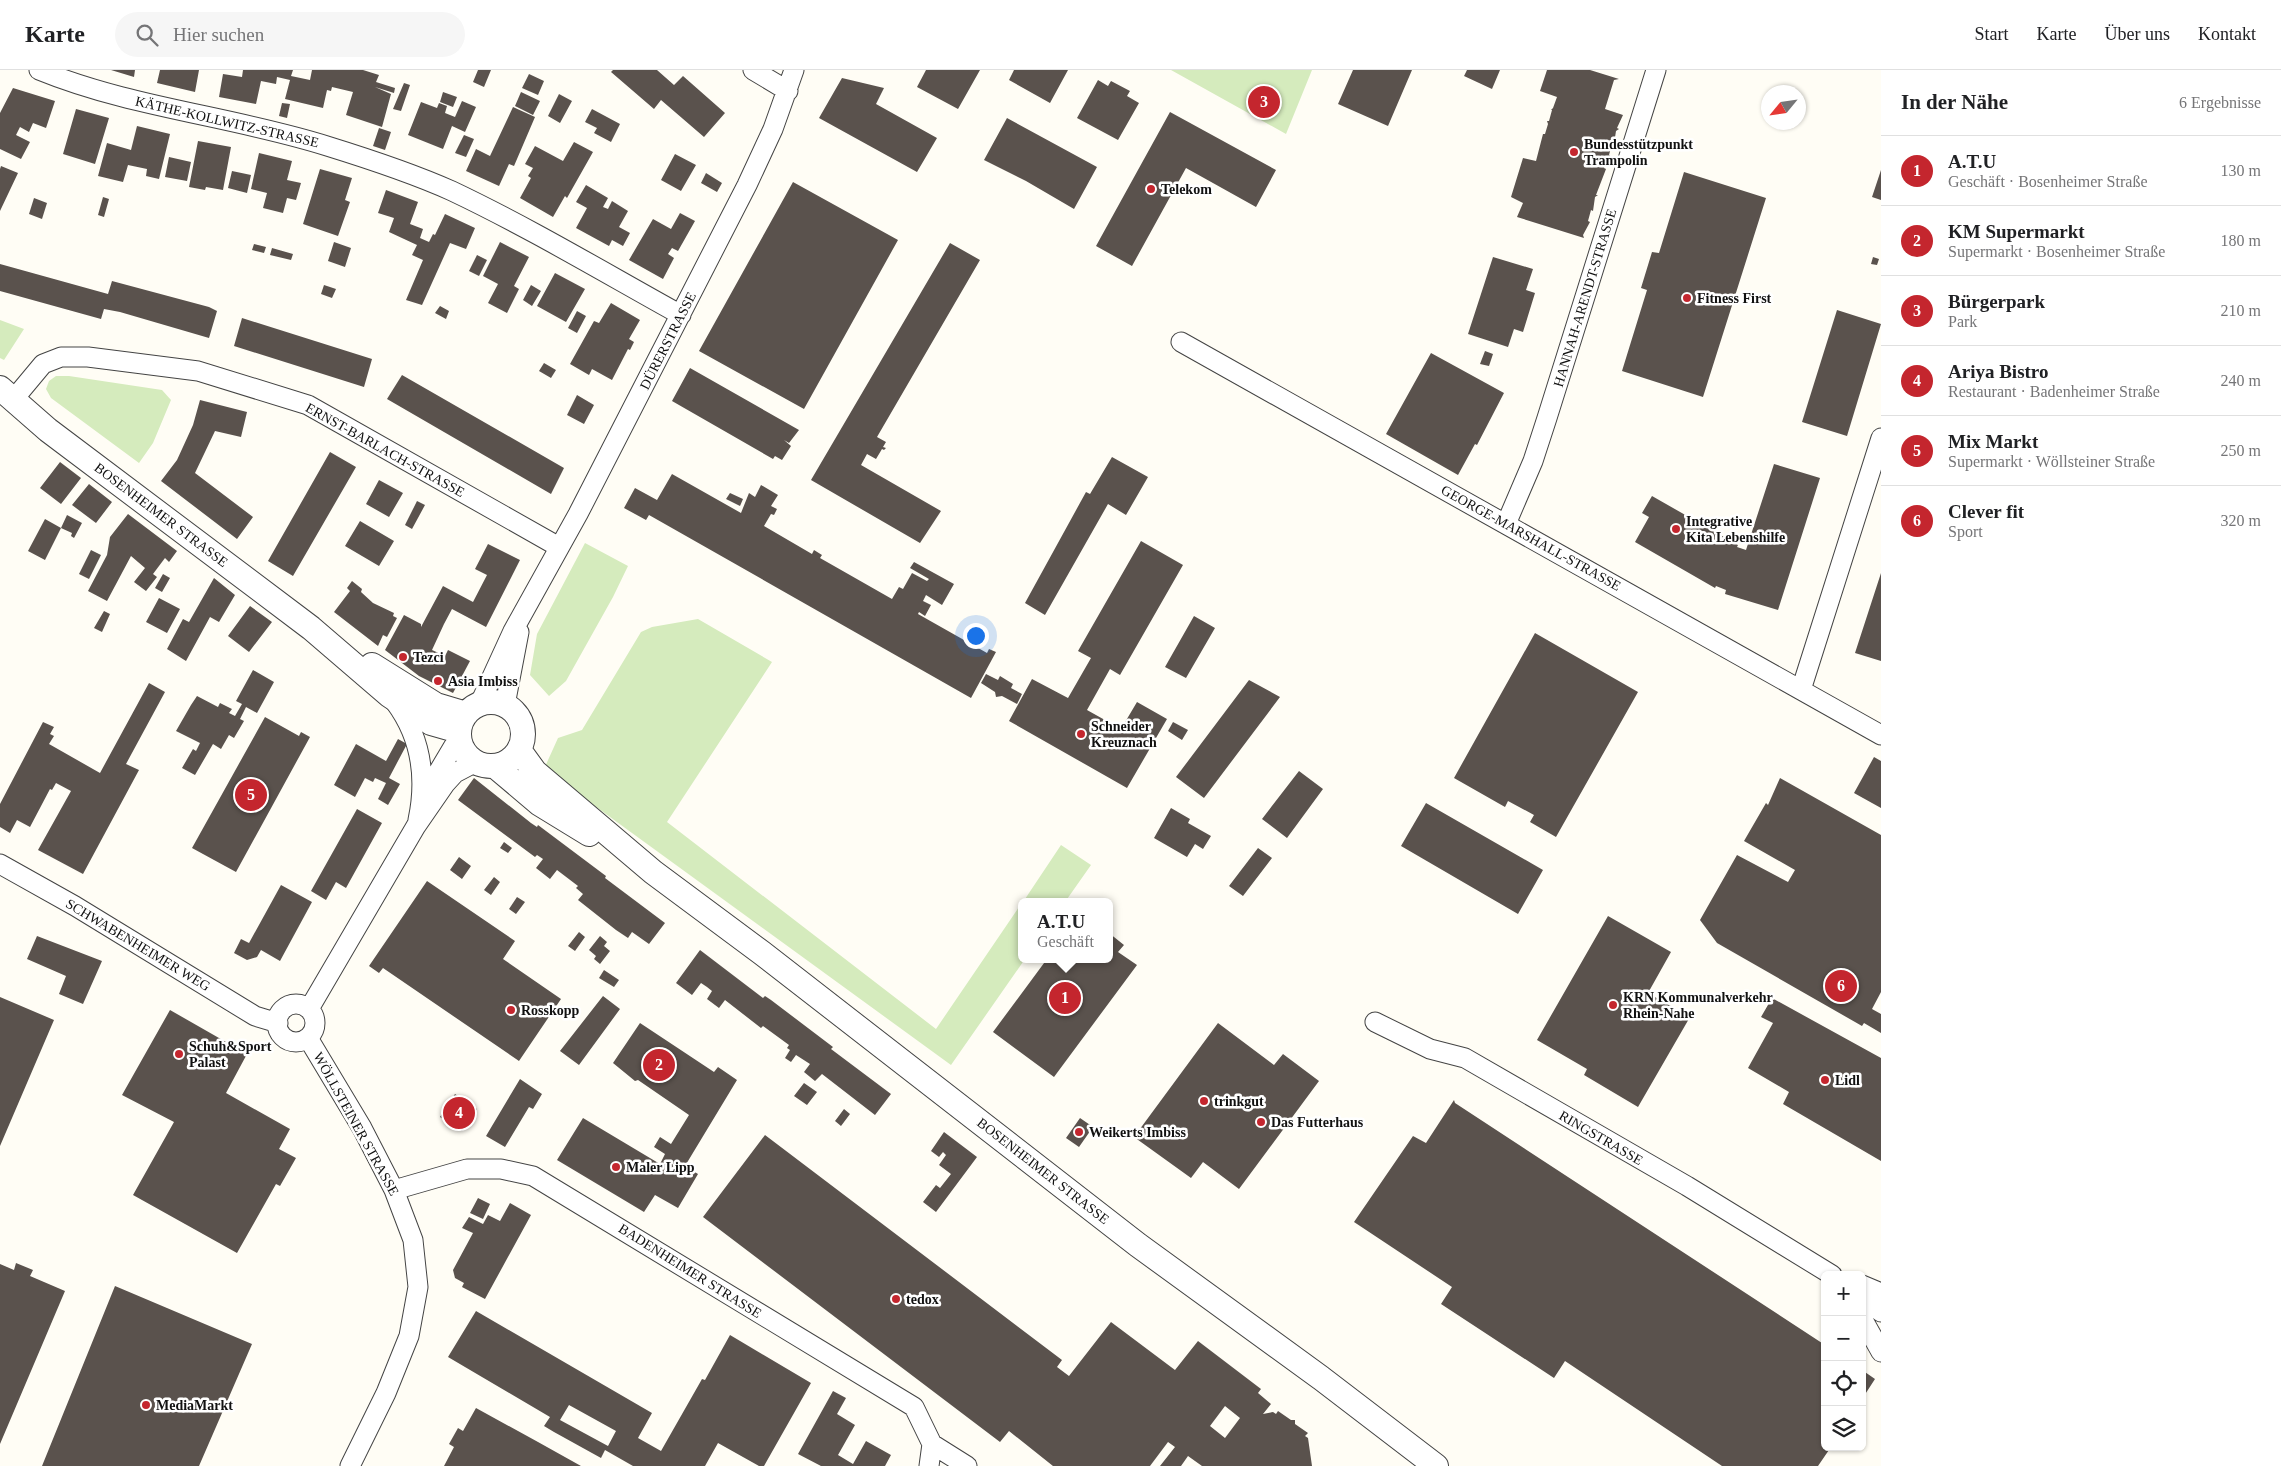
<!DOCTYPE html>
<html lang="de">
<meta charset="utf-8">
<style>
:root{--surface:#fff;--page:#f6f6f6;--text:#202124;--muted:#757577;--line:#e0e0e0;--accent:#c4262e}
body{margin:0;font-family:"Times New Roman",serif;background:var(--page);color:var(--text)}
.controls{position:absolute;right:15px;bottom:15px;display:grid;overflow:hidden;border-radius:8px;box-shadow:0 1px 4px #0004}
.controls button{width:45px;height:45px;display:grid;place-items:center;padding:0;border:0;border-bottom:1px solid var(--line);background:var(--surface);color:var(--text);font:25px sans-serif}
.compass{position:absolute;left:1761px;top:15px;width:45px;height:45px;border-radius:50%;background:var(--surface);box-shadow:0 1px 4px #0004;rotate:241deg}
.you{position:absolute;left:975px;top:565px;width:18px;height:18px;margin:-12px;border:4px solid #fff;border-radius:50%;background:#1a73e8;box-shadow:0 0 0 8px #1a73e833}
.badge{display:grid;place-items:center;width:32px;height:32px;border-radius:50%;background:var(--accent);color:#fff;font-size:16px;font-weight:700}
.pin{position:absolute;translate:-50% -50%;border:2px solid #fff;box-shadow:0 1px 5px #0006}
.popup{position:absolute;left:1018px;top:828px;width:95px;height:65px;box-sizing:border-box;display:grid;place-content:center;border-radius:8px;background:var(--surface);filter:drop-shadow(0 1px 4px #0005);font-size:16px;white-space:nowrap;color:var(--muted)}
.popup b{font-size:19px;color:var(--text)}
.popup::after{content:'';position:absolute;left:50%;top:100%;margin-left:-10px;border:10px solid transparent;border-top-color:var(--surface)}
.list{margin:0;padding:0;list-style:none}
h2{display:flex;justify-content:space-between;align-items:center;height:65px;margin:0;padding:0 20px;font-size:21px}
h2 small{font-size:16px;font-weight:400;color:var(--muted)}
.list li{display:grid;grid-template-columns:32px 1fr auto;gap:15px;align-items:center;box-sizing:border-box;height:70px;padding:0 20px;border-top:1px solid var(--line)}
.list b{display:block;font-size:19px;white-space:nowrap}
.list p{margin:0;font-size:16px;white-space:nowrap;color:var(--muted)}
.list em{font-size:16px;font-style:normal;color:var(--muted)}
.icon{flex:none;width:28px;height:28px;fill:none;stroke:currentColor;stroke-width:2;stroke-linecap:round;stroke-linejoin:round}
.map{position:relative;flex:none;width:1881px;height:1396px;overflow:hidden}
header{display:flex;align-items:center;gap:30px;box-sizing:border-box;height:70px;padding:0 25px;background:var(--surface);border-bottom:1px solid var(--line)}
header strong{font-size:24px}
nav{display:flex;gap:28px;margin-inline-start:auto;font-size:18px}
.search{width:350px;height:45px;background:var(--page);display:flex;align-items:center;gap:12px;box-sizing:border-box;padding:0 18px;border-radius:28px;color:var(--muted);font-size:19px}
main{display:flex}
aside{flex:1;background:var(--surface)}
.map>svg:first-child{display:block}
.green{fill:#d5ebbd}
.building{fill:#5a524d;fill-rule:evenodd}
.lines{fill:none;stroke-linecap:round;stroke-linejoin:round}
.minor-casing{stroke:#444;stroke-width:21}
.tertiary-casing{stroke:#444;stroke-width:26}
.minor{stroke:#fff;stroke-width:19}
.tertiary{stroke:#fff;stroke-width:24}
.poi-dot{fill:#c4262e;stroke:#fff;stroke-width:2}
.labels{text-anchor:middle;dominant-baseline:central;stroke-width:5;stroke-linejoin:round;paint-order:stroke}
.street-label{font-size:14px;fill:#111;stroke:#fff}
.poi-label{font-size:14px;font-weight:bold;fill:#111;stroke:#fff;text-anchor:start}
</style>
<header>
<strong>Karte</strong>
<div class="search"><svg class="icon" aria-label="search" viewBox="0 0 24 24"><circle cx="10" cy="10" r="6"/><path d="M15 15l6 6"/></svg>Hier suchen</div>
<nav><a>Start</a><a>Karte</a><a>Über uns</a><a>Kontakt</a></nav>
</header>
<main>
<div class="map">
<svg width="1881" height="1396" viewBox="0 0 1881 1396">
<rect width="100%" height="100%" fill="#fffdf5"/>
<path class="green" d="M1171 0H1312L1286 64Z
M0 250 24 259 4 290 0 288Z
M56 306H69L162 320 171 330 153 373 139 393 51 328 46 319 49 311Z
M585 473 628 496 613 527 566 611 549 626 530 605 537 564Z
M698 549 772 592 667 752 936 959 1021 834V889H1025L951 995 544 699 558 668 582 660 641 562 652 557Z
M1061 775 1091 795 1065 832H1023Z"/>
<path class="building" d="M111 0H135L134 7Z
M160 0H199L195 22 157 13Z
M243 0H293L291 6 310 10 312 0H363L379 5 376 12 395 18 394 23 375 17 391 24 382 57 346 45 353 22 332 17 331 21 327 20 323 38 285 29 290 10 277 7 276 14 261 11 256 34 219 27 223 4 242 7Z
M478 0H491L484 17 473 12Z
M613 0H657L674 15 683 6 725 43 704 67 661 30 654 39 611 2Z
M926 0H980L958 39 917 17Z
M1014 0H1068L1050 33 1009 10Z
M1353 0H1412L1388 56 1338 34Z
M1467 0H1500L1492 19 1464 6Z
M1547 0H1590L1619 9 1614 10 1605 39 1623 45 1617 58 1619 59 1616 61 1614 74H1612L1609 85H1610L1608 87 1604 98 1606 99 1596 125H1598L1595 127 1593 141 1591 140 1588 151 1590 152 1583 165 1584 168 1517 147 1523 133 1511 127 1523 88 1536 91 1543 64H1545L1548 54 1547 51H1549L1552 40H1551L1553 38 1557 27 1540 21Z
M529 4 544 11 538 25 522 18Z
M842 8 884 18 876 34 937 68 917 102 819 48Z
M1098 10 1108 16 1111 11 1130 21 1127 26 1139 33 1118 70 1077 48Z
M404 13 410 15 401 41 393 39Z
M13 18 55 31 46 58 33 53 29 62 20 57 16 65 30 72 21 89 0 79V43Z
M443 22 457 27 453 37 440 32Z
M521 22 540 31 533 45 515 36Z
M559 24 572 31 560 53 548 46Z
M462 31 476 37 465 62 452 56 443 79 408 65 421 32 437 38 439 33 447 36 445 43 455 47Z
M282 33 290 34 287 48 279 46Z
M513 37 535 47 514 96 509 94 499 116 466 101 476 79 490 86Z
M76 39 109 48 95 94 63 84Z
M592 39 620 54 611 72 594 63 597 58 585 52Z
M1170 42 1276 100 1256 137 1186 98 1132 196 1096 176Z
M1007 48 1097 97 1074 139 1026 111 984 90Z
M137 56 170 64 159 109 146 106 147 99 128 95 123 112 98 106 107 73 131 80Z
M379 58 391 62 385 80 373 76Z
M464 65 474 69 466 87 455 83Z
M198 71 231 77 223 120 206 117 205 120 189 117Z
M574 72 593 82 567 128 565 126 553 147 520 128 531 108 528 106 533 98 525 94 535 76 563 91Z
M259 83 292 91 287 110 301 113 296 130 287 128 283 143 263 138 267 123 251 119Z
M675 84 696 95 681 121 661 110Z
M169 87 191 92 187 111 165 107Z
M1 96 18 103 0 141V99Z
M320 99 352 108 345 130 350 132 338 166 303 154Z
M1881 100V130L1872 127Z
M232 101 251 105 247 123 228 118Z
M1684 102 1766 128 1703 327 1622 301 1647 220 1641 218 1652 182 1659 183Z
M706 103 722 113 717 122 701 113Z
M793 112 898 170 804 339 699 281Z
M586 115 608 128 603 137 608 139 612 131 628 141 619 157 630 163 623 176 612 170 609 176 576 158 587 138 576 132Z
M386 120 418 132 410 154 423 159 420 168 429 172 433 164 435 165 445 144 475 158 466 179 450 173 422 235 406 230 423 190 412 185 417 175 389 162 394 148 378 143Z
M103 127 109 129 104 147 98 145Z
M34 128 47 133 42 149 29 144Z
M680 143 695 151 678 181 672 178 668 184 674 188 663 209 629 190 653 149 671 159Z
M334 172 351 178 345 197 328 191Z
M500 172 529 187 514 216 519 219 507 243 488 233 498 214 483 206Z
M950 173 980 190 877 367 886 372 883 377 886 378 884 380 882 379 876 389 867 384 861 395 941 441 920 473 811 410Z
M254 174 266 177 264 183 252 180Z
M272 178 293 184 291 190 270 185Z
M477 185 487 190 479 206 469 201Z
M1493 187 1533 199 1526 220 1535 223 1523 262 1514 259 1508 277 1468 264Z
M1873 187 1879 189 1877 195 1871 194Z
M0 194 108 224 112 211 209 237 217 241 209 268 120 242 104 239 101 249 0 221Z
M555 203 585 219 566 252 537 236Z
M324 215 336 219 332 228 321 224Z
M531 215 541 221 532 236 523 230Z
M611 233 640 250 629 269 634 272 630 280 628 279 612 310 592 299 589 305 570 294 594 251 599 253Z
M440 236 449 241 446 249 435 243Z
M1837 240 1881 254 1847 366 1802 352Z
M577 241 586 246 577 263 568 258Z
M242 248 372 289 364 317 234 276Z
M1485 281 1493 284 1489 296 1480 294Z
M1431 283 1504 323 1477 375 1475 374 1458 405 1386 364Z
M544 293 556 300 551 308 539 301Z
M690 298 799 360 789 373 784 370 791 376 782 390 775 386 773 389 672 331Z
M402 305 564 398 551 424 387 329Z
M577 325 594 335 584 354 567 345Z
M200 330 247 342 241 367 215 361 195 403 253 447 237 469 161 411 177 390 193 355Z
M330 382 356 397 293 506 268 491Z
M1112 387 1148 407 1126 445 1108 434 1045 545 1025 533 1086 422 1090 424Z
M60 392 81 408 61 434 40 418Z
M1774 394 1820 408 1778 540 1725 524 1726 520 1716 516 1715 518 1635 472 1649 447 1642 443 1652 426 1738 475 1737 477 1746 480Z
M672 404 741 443 749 423 755 427 761 415 778 425 771 436 777 439 774 445 771 444 764 456 812 484 814 480 822 485 820 488 892 529 899 517 903 519 912 503 927 511 929 509 910 498 914 492 954 514 942 535 926 525 923 531 931 535 925 546 919 542 918 544 987 583 989 579 996 582 971 628 649 445 646 450 624 438 635 418 657 430Z
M379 410 403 423 389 447 366 434Z
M89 414 112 432 96 453 72 435Z
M730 423 743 429 740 436 726 429Z
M417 431 425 435 412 459 405 455Z
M128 444 177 481 169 492 165 488 153 504 157 507 146 521 134 512 145 498 131 486 107 531 88 521 107 485 110 467Z
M67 445 82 453 74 468 71 466 72 463 61 458 45 490 28 481 45 449 61 458Z
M360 451 394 471 379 496 345 476Z
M1141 471 1183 495 1120 605 1110 599 1087 640 1121 659 1137 632 1167 649 1127 718 1009 651 1032 609 1068 628 1091 588 1078 581Z
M488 474 520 490 486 557 452 539 444 554 432 580 445 586 448 580 470 591 453 623 419 606 385 580 404 545 421 554V557L443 516 473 532 487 505 475 499Z
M91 480 101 485 89 509 79 504Z
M1881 503V591L1855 583Z
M163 504 170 508 162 522 155 518Z
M214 508 235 525 219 552 210 547 186 591 167 579 183 549 189 552Z
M352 511 362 519 361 522 373 533 394 543 393 546 397 548 387 567 383 565 378 576 334 542 350 521 347 518Z
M159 528 180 539 167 563 146 552Z
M250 536 272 552 249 582 228 566Z
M104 541 110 544 102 562 94 558Z
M1194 546 1215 558 1186 608 1165 597Z
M1535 563 1638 622 1556 767 1530 752 1534 745 1508 731 1505 737 1454 708Z
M253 600 274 612 257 643 246 637 240 649 244 651 234 668 229 665 221 679 213 674 195 705 182 698 193 679 196 681 200 673 176 661 191 635 197 626 218 637 220 633 232 639 229 643 235 646 242 634 236 631Z
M986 604 998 610 1000 606 1013 614 1011 618 1022 624 1017 634 1002 626 996 627 995 622 981 613Z
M1249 610 1280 627 1204 728 1176 707Z
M149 613 165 622 126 694 139 700 83 804 38 780 71 721 56 713 52 720 50 719 30 757 17 750 10 763 0 757V734L43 652 54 657 50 664 54 666 49 674 100 703Z
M265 647 299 666 301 662 310 667 236 802 192 778Z
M1173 652 1188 660 1182 670 1168 661Z
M398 669 407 674 389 708 400 714 388 735 378 729 386 713 375 708 373 712 365 708 355 727 334 715 356 674 386 691Z
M1874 687 1881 691V738L1854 723Z
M1299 701 1323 719 1287 768 1262 749Z
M474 708 531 753 537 757 538 755 606 806 605 808 665 853 649 874 632 862 628 868 616 860 578 830 583 824 576 818 578 816 557 800 550 809 536 798 543 789 537 785 535 787 458 730Z
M1780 708 1881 765V922L1872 939 1881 944V963L1864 953 1862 956 1717 873 1700 850 1737 785 1788 812 1795 800 1744 771 1766 733 1768 735Z
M1426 733 1543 800 1518 844 1401 776Z
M1171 738 1190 749 1188 753 1211 766 1203 779 1195 774 1187 787 1154 768Z
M357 739 382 753 346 818 336 812 326 830 311 821Z
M504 772 512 778 508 783 500 778Z
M1258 778 1272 788 1243 826 1229 816Z
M459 787 471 796 462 809 450 800Z
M494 807 500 812 491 825 484 820Z
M427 811 515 871 503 889 561 929 519 991 383 898 379 903 369 896Z
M281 815 312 832 280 891 261 880 257 887 247 890 234 883 241 869 249 873Z
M517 827 525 832 516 844 509 839Z
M1608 846 1671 882 1648 923 1690 947 1638 1037 1584 1005 1587 999 1537 970Z
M579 862 585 867 575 881 568 876Z
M1109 863 1124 875 1118 882 1137 895 1054 1007 993 962 1047 889H1109Z
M37 866 102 891 83 934 59 924 66 906 27 889Z
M600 866 607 872 604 876 610 881 600 894 594 889 596 886 589 880Z
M700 880 763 928 765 926 771 930 833 977 831 979 891 1024 875 1045 822 1004 815 1011 804 1002 810 994 796 985 791 992 785 988 790 980 787 978 789 975 763 956 761 958 725 930 719 938 707 929 712 921 707 917 701 913 692 925 676 913Z
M604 900 619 910 614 917 599 908Z
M603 926 620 939 579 995 560 981Z
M0 927 54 950 0 1076Z
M1772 928 1881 988V1091L1783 1034 1789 1022 1748 998 1773 953 1761 947Z
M170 940 247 984 226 1023 290 1059 279 1079 296 1088 280 1116 276 1114 237 1183 133 1125 174 1052 122 1025Z
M640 953 714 1002 718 997 737 1010 685 1096 698 1104 678 1138 655 1125 644 1142 557 1090 583 1048 660 1094 665 1084 654 1077 660 1067 671 1074 689 1045 638 1010 635 1011 613 993Z
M1218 953 1274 995 1283 984 1319 1011 1239 1119 1203 1092 1191 1108 1134 1067Z
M520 1009 542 1024 533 1039 529 1037 505 1077 486 1066Z
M804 1013 817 1022 807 1035 794 1026Z
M455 1024 477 1039 462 1061 440 1047Z
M1454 1030 1455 1033 1825 1275V1377H1831L1818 1396H1722L1565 1291 1554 1308 1441 1234 1452 1217 1354 1152 1413 1066 1426 1073Z
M844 1039 850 1044 841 1056 835 1051Z
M1080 1048 1093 1057 1079 1077 1066 1068Z
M944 1062 977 1087 936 1142 923 1132 936 1115 940 1118 951 1104 939 1095 946 1085 943 1082 939 1087 931 1081Z
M765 1065 1062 1290 1057 1297 1069 1306 1111 1252 1175 1300 1198 1271 1261 1319 1258 1323 1271 1334 1263 1344 1273 1342 1276 1344 1278 1341 1291 1350H1295V1354L1308 1363 1305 1366 1308 1368 1312 1396H1202L1188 1386 1181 1396H1160L1175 1377 1168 1372 1150 1396H1053L1009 1361 1000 1372 703 1147ZM1225 1336 1240 1348 1225 1368 1210 1356Z
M478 1128 490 1134 483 1149 470 1143Z
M510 1133 531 1145 485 1229 462 1217 464 1213 455 1208 453 1200 473 1163 462 1158 469 1147 483 1154 488 1145 500 1151Z
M16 1193 33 1200 30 1206 65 1221 0 1374V1194L14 1200Z
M115 1216 252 1274 199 1396H42Z
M476 1241 652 1343 638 1368 661 1381 702 1309 705 1310 730 1265 811 1313 764 1396H759L718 1373 705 1396H633L605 1380 601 1388 554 1362 544 1356 550 1347 448 1287ZM569 1335 616 1361 608 1376 560 1350Z
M1862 1300 1875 1309 1862 1329Z
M833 1321 846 1328 837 1344 855 1355 838 1385 853 1394 866 1371 891 1385 885 1396H821L798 1384Z
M476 1338 538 1372 581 1396H444L454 1377 449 1374 458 1358 463 1361Z"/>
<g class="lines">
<g class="minor-casing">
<path id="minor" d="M39 0C132 38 232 46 327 76 369 89 412 103 452 121 530 158 605 203 681 245
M753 0 788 21
M1181 272 1881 665
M13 330 43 294 61 287H88L198 301 308 335 559 477
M1506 454 1533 391 1547 348 1656 0
M1801 620 1881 368
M395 632C421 667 427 707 418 750
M480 633 513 561 578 444 747 115 773 59 794 0
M505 635 519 562
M424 726 453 677 459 670
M0 794 75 836 255 946 278 953
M277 953a19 19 0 1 1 38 0a19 19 0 1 1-38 0Z
M309 939 416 756 445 714 455 703 476 692
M1375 952 1430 979 1465 988 1687 1116 1832 1205
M308 968 362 1058 394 1120 413 1170 418 1217 409 1266 386 1323 350 1396
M394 1120 467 1099H501L533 1106 914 1337 932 1374 929 1396
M1862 1215 1881 1223
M1862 1228 1881 1242
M1862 1248 1881 1282
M932 1374 967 1396"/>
</g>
<g class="tertiary-casing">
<path id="tertiary" d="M0 318 48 360 311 558 389 625 431 653 459 661
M372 595 436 635 466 644
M459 664a32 32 0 1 1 64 0a32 32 0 1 1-64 0Z
M519 680 535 702 653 802 762 883 1138 1175 1321 1308 1436 1396
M495 696 540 734 589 764"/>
</g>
<use href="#minor" class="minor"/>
<use href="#tertiary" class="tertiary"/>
</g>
<g class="poi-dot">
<circle cx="1574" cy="82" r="5"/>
<circle cx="1151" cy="119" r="5"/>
<circle cx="1687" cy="228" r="5"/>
<circle cx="1676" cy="459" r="5"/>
<circle cx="403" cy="587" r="5"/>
<circle cx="438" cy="611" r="5"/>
<circle cx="1081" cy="664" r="5"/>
<circle cx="1613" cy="935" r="5"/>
<circle cx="511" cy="940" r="5"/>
<circle cx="179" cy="984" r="5"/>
<circle cx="1825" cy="1010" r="5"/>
<circle cx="1204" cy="1031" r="5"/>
<circle cx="1261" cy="1052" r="5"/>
<circle cx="1079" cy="1062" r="5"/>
<circle cx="616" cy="1097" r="5"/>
<circle cx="896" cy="1229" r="5"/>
<circle cx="146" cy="1335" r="5"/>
</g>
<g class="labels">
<g class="street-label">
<text transform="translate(227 52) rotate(13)">KÄTHE-KOLLWITZ-STRASSE</text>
<text transform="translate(1585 228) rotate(-73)">HANNAH-ARENDT-STRASSE</text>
<text transform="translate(668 271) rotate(-63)">DÜRERSTRASSE</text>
<text transform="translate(385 380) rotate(29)">ERNST-BARLACH-STRASSE</text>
<text transform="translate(161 445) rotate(37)">BOSENHEIMER STRASSE</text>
<text transform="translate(1531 468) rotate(29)">GEORGE-MARSHALL-STRASSE</text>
<text transform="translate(138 875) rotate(31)">SCHWABENHEIMER WEG</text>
<text transform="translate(356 1054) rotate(61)">WÖLLSTEINER STRASSE</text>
<text transform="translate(1601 1068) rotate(30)">RINGSTRASSE</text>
<text transform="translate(1043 1101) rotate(38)">BOSENHEIMER STRASSE</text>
<text transform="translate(690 1201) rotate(32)">BADENHEIMER STRASSE</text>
</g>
<g class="poi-label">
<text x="1584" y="74">Bundesstützpunkt<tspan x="1584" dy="16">Trampolin</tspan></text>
<text x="1161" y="119">Telekom</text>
<text x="1697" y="228">Fitness First</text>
<text x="1686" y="451">Integrative<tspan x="1686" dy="16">Kita Lebenshilfe</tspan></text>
<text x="413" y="587">Tezci</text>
<text x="448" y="611">Asia Imbiss</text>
<text x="1091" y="656">Schneider<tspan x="1091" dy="16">Kreuznach</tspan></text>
<text x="1623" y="927">KRN Kommunalverkehr<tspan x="1623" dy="16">Rhein-Nahe</tspan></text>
<text x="521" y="940">Rosskopp</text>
<text x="189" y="976">Schuh&amp;Sport<tspan x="189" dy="16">Palast</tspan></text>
<text x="1835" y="1010">Lidl</text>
<text x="1214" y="1031">trinkgut</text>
<text x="1271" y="1052">Das Futterhaus</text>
<text x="1089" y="1062">Weikerts Imbiss</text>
<text x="626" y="1097">Maler Lipp</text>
<text x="906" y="1229">tedox</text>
<text x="156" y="1335">MediaMarkt</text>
</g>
</g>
</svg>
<div class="controls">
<button>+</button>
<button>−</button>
<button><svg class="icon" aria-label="locate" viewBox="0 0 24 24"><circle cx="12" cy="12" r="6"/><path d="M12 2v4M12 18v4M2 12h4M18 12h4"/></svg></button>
<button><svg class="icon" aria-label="layers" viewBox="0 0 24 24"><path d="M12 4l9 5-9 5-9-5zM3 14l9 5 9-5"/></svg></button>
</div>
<svg class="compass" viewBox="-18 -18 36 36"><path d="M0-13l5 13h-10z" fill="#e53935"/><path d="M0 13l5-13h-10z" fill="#757577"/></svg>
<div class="you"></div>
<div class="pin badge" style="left:1065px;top:928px">1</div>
<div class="popup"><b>A.T.U</b>Geschäft</div>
<div class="pin badge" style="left:659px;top:995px">2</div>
<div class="pin badge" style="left:1264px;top:32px">3</div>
<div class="pin badge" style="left:459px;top:1043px">4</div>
<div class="pin badge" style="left:251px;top:725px">5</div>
<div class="pin badge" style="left:1841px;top:916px">6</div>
</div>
<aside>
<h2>In der Nähe<small>6 Ergebnisse</small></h2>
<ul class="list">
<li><span class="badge">1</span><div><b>A.T.U</b><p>Geschäft · Bosenheimer Straße</p></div><em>130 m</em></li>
<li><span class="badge">2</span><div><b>KM Supermarkt</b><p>Supermarkt · Bosenheimer Straße</p></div><em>180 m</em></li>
<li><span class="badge">3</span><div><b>Bürgerpark</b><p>Park</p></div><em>210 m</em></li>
<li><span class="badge">4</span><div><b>Ariya Bistro</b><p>Restaurant · Badenheimer Straße</p></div><em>240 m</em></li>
<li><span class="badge">5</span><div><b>Mix Markt</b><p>Supermarkt · Wöllsteiner Straße</p></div><em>250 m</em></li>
<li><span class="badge">6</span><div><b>Clever fit</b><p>Sport</p></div><em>320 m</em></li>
</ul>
</aside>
</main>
